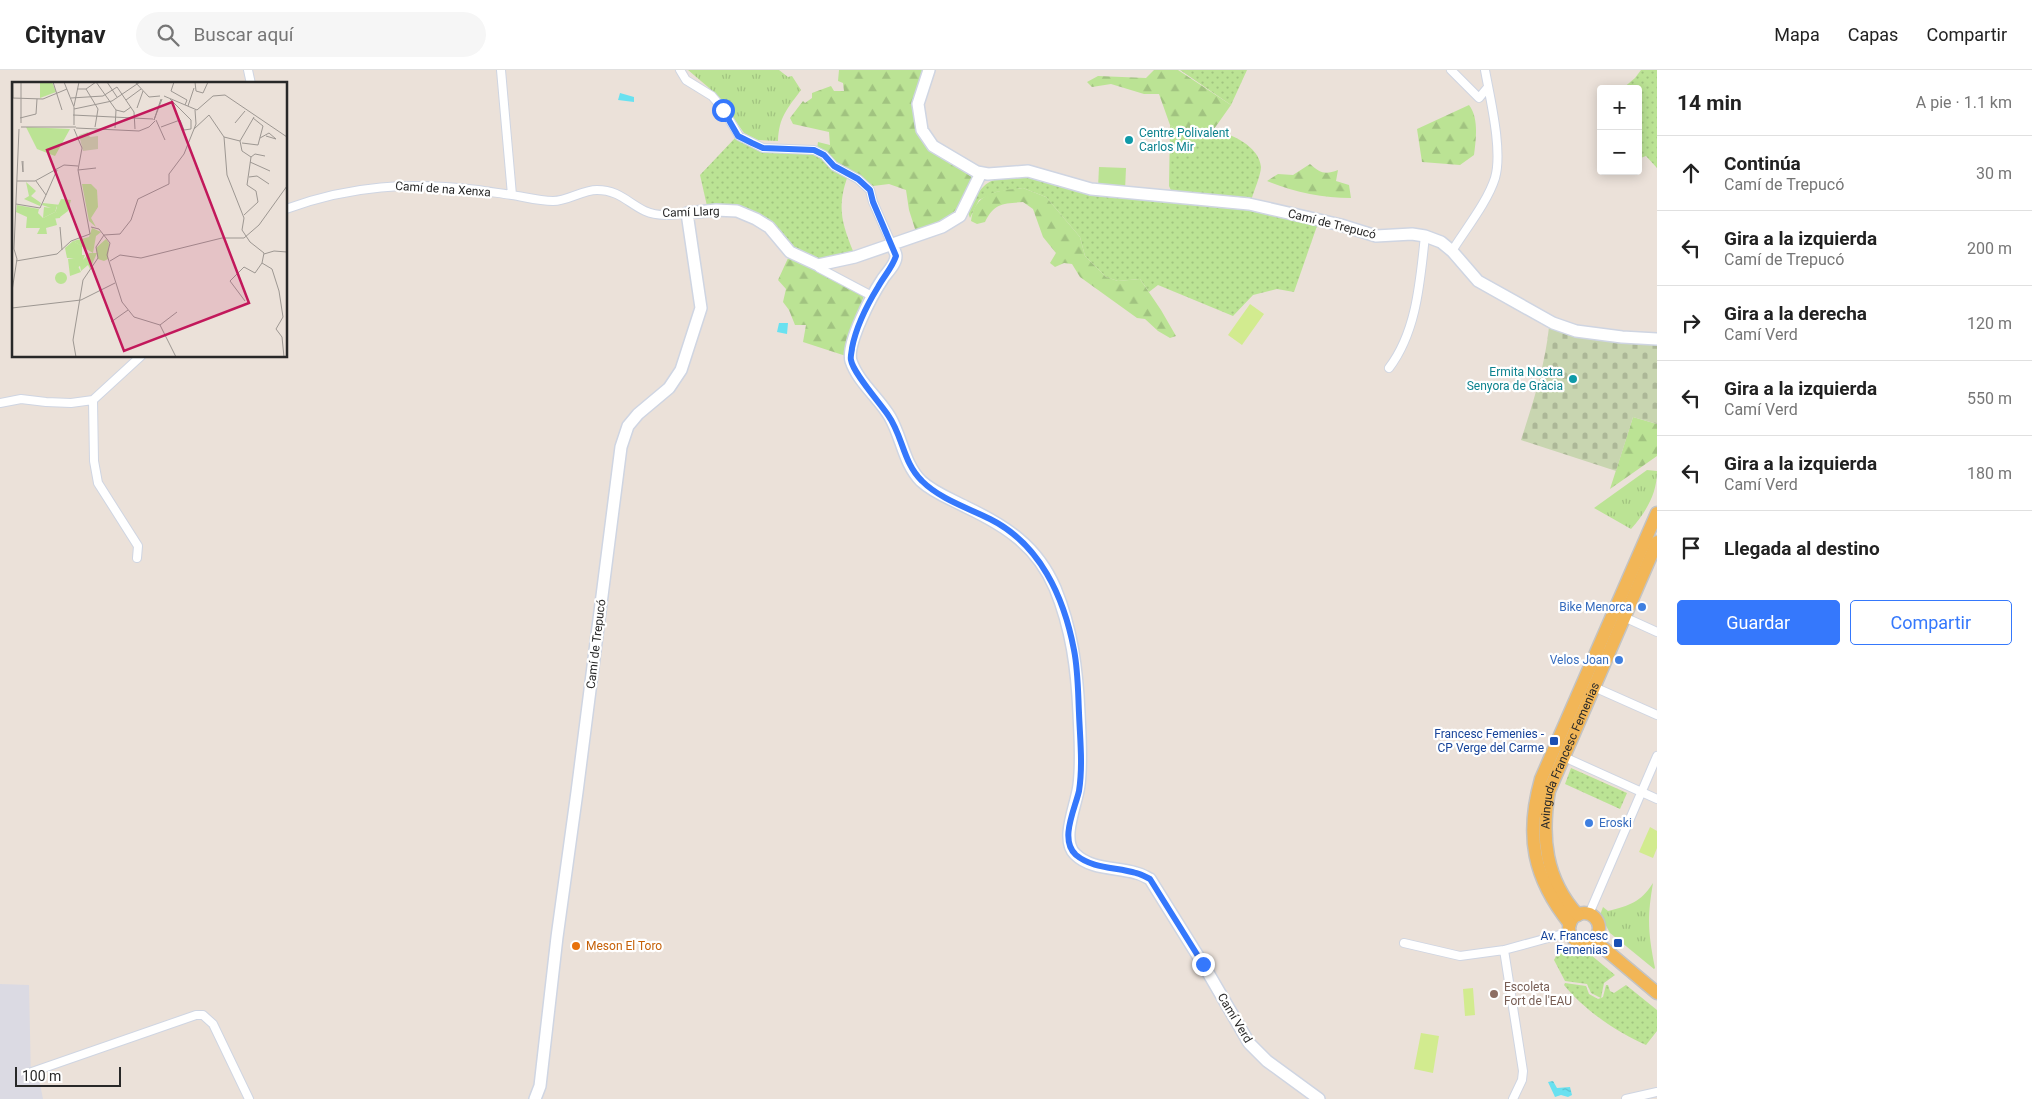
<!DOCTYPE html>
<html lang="es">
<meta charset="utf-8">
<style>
:root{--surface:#fff;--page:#f6f6f6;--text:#222;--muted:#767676;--line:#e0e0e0;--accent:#3578fc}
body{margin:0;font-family:Roboto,sans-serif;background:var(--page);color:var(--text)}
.controls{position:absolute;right:15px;top:15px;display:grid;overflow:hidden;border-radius:5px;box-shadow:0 2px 12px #0003}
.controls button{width:45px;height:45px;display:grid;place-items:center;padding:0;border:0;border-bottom:1px solid var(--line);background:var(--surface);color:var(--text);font:25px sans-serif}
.scale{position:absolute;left:15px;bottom:12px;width:106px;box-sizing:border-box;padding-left:5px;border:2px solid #282828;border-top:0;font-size:14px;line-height:18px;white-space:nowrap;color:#282828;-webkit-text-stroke:4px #fff;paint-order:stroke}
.stop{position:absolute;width:15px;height:15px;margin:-11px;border:4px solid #3578fc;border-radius:50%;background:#fff}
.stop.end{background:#3578fc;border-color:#fff;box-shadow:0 1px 5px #0008}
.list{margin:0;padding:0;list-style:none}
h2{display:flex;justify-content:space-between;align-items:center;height:65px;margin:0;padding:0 20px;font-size:21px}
h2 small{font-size:16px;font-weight:400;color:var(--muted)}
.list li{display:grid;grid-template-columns:32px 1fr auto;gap:15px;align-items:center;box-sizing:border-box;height:75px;padding:0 20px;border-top:1px solid var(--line)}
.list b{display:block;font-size:19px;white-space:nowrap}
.list p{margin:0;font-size:16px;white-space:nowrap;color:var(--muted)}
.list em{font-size:16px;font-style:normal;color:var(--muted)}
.actions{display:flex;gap:10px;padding:15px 20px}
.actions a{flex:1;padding:11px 0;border:1px solid var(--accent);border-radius:5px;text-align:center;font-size:18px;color:var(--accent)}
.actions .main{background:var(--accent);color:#fff}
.icon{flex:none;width:28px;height:28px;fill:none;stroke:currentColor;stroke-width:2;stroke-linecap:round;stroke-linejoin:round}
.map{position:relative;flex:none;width:1657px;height:1029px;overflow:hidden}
header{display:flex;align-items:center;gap:30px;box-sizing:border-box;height:70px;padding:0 25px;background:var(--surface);border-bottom:1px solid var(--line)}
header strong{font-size:24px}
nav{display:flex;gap:28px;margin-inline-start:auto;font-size:18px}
.search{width:350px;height:45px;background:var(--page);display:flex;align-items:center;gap:12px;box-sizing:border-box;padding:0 18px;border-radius:28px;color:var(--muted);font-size:19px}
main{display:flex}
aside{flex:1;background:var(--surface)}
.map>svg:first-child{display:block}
.industrial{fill:#dbdae3}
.grass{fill:url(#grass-dots)}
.forest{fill:url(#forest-firs)}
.cemetery{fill:url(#cemetery-stones)}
.park{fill:url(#park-tufts)}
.garden{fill:#bbe394}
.pitch{fill:#d2eb8f}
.water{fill:url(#water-ripples)}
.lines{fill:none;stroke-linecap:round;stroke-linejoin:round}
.street-casing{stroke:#cfd5e2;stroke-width:10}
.secondary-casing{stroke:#cfd5e2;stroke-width:14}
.primary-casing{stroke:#c3c3c3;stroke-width:15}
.street{stroke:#fff;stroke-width:8}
.secondary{stroke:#fff;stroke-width:11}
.primary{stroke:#f2b657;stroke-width:12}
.route{stroke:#3578fc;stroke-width:6}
.culture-dot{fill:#0f9aa8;stroke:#fff;stroke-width:2}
.shop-dot{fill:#3f7fe0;stroke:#fff;stroke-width:2}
.transit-dot{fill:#1a4fb4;stroke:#fff;stroke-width:2}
.food-dot{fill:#e8710a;stroke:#fff;stroke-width:2}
.education-dot{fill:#8d6e63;stroke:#fff;stroke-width:2}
.labels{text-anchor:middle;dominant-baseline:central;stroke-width:4.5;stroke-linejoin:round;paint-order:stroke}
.culture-label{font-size:12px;fill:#0d838f;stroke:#fff;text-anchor:start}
.street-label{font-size:12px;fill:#282828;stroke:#fff}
.shop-label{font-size:12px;fill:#366cbe;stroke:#fff;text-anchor:end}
.transit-label{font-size:12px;fill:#164399;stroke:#fff;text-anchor:end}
.food-label{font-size:12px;fill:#c56008;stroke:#fff;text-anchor:start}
.education-label{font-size:12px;fill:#785e54;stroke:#fff;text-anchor:start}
.inset-road{fill:none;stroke:#9d9792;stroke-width:1}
.view{fill:#c2185b;fill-opacity:0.15;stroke:#c2185b;stroke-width:2.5}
.inset-edge{fill:none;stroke:#282828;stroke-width:2.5}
</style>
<header>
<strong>Citynav</strong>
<div class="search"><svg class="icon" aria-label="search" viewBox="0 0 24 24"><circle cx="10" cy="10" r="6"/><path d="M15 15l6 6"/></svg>Buscar aquí</div>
<nav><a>Mapa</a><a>Capas</a><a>Compartir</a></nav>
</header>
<main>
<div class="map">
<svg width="1657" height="1029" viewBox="0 0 1657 1029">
<defs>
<pattern id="grass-dots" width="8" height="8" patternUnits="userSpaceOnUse" patternTransform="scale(1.25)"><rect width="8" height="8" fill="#bbe394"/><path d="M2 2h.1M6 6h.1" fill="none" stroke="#a1c380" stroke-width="1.8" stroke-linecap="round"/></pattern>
<pattern id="forest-firs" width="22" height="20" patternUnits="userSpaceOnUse" patternTransform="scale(1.25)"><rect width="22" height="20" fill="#bbe394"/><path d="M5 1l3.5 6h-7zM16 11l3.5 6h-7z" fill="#a1c380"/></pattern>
<pattern id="cemetery-stones" width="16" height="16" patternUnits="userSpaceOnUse" patternTransform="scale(1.25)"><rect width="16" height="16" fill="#c8d5b0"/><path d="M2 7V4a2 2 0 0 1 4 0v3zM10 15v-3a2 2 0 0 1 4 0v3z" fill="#acb797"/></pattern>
<pattern id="park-tufts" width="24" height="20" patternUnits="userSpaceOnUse" patternTransform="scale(1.25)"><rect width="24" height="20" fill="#bbe394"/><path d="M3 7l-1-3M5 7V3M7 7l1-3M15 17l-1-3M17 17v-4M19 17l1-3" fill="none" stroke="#a1c380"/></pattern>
<pattern id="water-ripples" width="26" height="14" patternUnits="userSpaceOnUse" patternTransform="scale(1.25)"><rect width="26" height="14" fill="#69e1f0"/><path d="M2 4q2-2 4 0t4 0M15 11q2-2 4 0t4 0" fill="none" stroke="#5bc1ce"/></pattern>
</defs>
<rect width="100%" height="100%" fill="#ebe1d9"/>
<path class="industrial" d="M0 914 29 915 31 1010 39 1009 43 1029H0Z"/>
<path class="grass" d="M1180 0H1247L1231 35Z
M1641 0H1657V98L1646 86 1638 89V19H1622L1635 8Z
M1170 55C1188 67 1196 70 1214 59 1231 65 1259 75 1261 97 1261 105 1253 123 1251 131L1173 125 1169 116Z
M736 67 753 77 770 82 817 85 847 108C837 138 842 153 853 181L818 190 791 177 780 161 762 147 707 136 700 105Z
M1027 106 1094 126 1253 139 1317 156 1294 222 1277 219 1253 225 1233 246 1158 215 1149 222 1140 209 1118 211 1106 207 1085 186 1080 167 1046 127 1023 118 996 122 979 130 970 148 967 140C988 106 988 110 1027 106Z
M1571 698 1627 723 1620 739 1565 714Z
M1573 881 1591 885 1615 905 1604 913 1601 928 1603 927 1606 915H1608L1610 921 1614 923 1626 915 1657 940V961L1646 975C1618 963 1583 939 1564 915L1565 913 1586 916 1589 924 1598 929 1601 928 1591 923 1587 914 1565 911 1554 890 1557 884Z"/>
<path class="forest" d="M839 0H924L914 29 917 64 924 73 973 108C956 145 954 147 916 162L909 140 906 120 889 114 873 116 817 79 818 72 830 75 829 62 793 54 790 48 803 31 805 33 812 28V23L831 16 834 21H844L843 13 838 11Z
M1154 0H1178L1231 35 1214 59 1201 66 1182 63 1170 55 1159 24H1144L1111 14 1092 17 1087 12 1098 6 1146 8Z
M1469 35C1479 48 1476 69 1474 85L1460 95 1422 92 1417 59Z
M1310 94C1320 103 1325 105 1338 100L1336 111 1349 115 1351 128C1323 128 1293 122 1267 111L1278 104 1293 105Z
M1023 118 1046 127 1080 167 1085 186 1106 207 1118 211 1140 209 1161 240 1176 266 1170 268 1158 261 1145 249 1137 248 1080 207 1072 194 1064 193 1055 197 1050 193 1056 183 1043 167 1033 139 1023 132C1003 134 995 132 985 152L977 154 971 151C975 121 999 121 1023 118Z
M789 186 864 225 846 286 803 272 806 255H795L789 240 783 232 786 219 778 210Z
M1633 347 1657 354V386L1610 419Z"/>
<path class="cemetery" d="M1549 257 1596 266 1595 270 1657 272V354L1633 347 1616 401 1521 370C1533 333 1545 296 1549 257Z"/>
<path class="park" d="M688 0H779L788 7 792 6 801 20C787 39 779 47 778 71L758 70 744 63 721 30 708 17Z
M1647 400 1657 401C1657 424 1646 442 1631 459L1594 438Z
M1653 813C1647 848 1648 863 1655 898L1654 899 1610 863 1600 845 1603 837 1608 841C1630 835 1640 833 1653 813Z"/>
<path class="garden" d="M1099 97 1126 98 1125 120 1098 118Z"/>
<path class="pitch" d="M1250 234 1264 244 1242 275 1228 265Z
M1650 757 1657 761V778L1653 788 1639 782Z
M1473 918 1475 945 1465 946 1463 919Z
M1421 963 1439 966 1433 1003 1414 999Z"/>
<path class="water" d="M620 23 634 27V32L618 30Z
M779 253H788L787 264 777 262Z
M1553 1011 1557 1018 1570 1017 1572 1025 1568 1027 1561 1025 1555 1027 1548 1012Z"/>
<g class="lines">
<g class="street-casing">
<path id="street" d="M248 0 251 14
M501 0 512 125
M680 0 686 10 712 26 723 39 739 66 763 78 814 80 824 85 834 96 858 109 870 120 873 132 892 175
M1451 0 1479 28 1488 17
M286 139C351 115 410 112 478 120 489 122 500 123 512 125 525 127 539 131 553 131 568 131 582 120 597 120 619 120 628 133 645 141 658 147 673 145 687 143
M1452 181C1465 160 1488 131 1495 108 1503 81 1490 28 1485 0
M818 195 819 198 872 226
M1389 298C1417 261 1420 211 1425 166
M93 330 94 391 98 413 138 476 137 488
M0 333 21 329 46 332 71 333 93 330 141 286
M1624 547 1657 562
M1594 617 1657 645
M1564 687 1657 729
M1589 844 1657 686
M1404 873 1460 886 1504 880 1570 862
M1504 880 1523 1001 1522 1010 1513 1029
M29 1003 196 945H203L213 954 249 1029
M1626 1029 1657 1022"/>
</g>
<g class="secondary-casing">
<path id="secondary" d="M929 0 918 34 922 60 933 76 977 102 988 104 1028 101 1091 119 1249 134 1341 155 1376 166 1412 164 1425 166 1441 172 1452 181 1478 211 1553 253 1576 261 1622 267 1657 269
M892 175C893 178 896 183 896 186 896 195 886 203 882 210 872 225 846 274 851 291 858 312 879 328 890 347 902 368 904 394 921 411 934 423 951 429 966 437 1006 456 1037 476 1055 518 1072 559 1077 600 1079 643 1080 667 1082 691 1079 715 1077 734 1060 769 1075 784 1091 800 1116 797 1136 803 1141 804 1146 807 1150 809L1203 894 1249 973 1267 991 1319 1029
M535 1029 540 1016 557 867 577 722 621 377 628 356 638 344 669 318 681 300 701 238 687 143 716 140 737 141 756 149 769 157 790 182 818 195 855 187 942 157 960 146 981 103"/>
</g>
<g class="primary-casing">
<g id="primary">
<circle cx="1584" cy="858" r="15"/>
<path id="s1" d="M1578 845C1545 809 1541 766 1549 721L1657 472"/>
<path d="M1570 854C1533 808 1525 766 1541 709L1657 443"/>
<path d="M1594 870 1657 923"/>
</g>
</g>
<use href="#street" class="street"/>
<use href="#secondary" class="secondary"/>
<use href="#primary" class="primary"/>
</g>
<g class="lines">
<path class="route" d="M723 40 738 66 752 73 763 78 814 80 824 85 834 96 858 109 870 120 873 132 896 186C892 198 884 206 878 217 867 235 856 257 852 278 852 281 850 287 851 290 853 303 880 333 888 345 903 366 903 393 922 411 940 429 968 438 990 449 1040 474 1064 527 1074 580 1078 600 1078 622 1079 643 1080 669 1083 695 1079 721 1075 739 1059 770 1076 785 1093 799 1116 797 1136 803 1141 804 1146 807 1150 809L1203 894"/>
</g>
<g class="culture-dot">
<circle cx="1129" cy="70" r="5"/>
<circle cx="1573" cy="309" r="5"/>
</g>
<g class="shop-dot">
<circle cx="1642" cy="537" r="5"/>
<circle cx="1619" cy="590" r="5"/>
<circle cx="1589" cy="753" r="5"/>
</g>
<g class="transit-dot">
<rect x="1549" y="666" width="10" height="10" rx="2.5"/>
<rect x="1613" y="868" width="10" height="10" rx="2.5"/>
</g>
<circle class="food-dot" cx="576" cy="876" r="5"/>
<circle class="education-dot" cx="1494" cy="924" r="5"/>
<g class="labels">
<g class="culture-label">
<text x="1139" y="63">Centre Polivalent<tspan x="1139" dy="14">Carlos Mir</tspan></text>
<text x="1563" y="302" text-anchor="end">Ermita Nostra<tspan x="1563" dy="14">Senyora de Gràcia</tspan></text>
</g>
<g class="street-label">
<text transform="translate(443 119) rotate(4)">Camí de na Xenxa</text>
<text transform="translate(691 142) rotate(-2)">Camí Llarg</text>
<text transform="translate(1332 154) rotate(14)">Camí de Trepucó</text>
<text transform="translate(596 574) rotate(-83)">Camí de Trepucó</text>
<text stroke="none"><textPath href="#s1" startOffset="172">Avinguda Francesc Femenias</textPath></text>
<text transform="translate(1235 948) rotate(59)">Camí Verd</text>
</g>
<g class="shop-label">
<text x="1632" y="537">Bike Menorca</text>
<text x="1609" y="590">Velos Joan</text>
<text x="1599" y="753" text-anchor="start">Eroski</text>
</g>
<g class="transit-label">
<text x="1544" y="664">Francesc Femenies -<tspan x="1544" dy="14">CP Verge del Carme</tspan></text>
<text x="1608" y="866">Av. Francesc<tspan x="1608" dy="14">Femenias</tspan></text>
</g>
<g class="food-label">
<text x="586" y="876">Meson El Toro</text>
</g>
<g class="education-label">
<text x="1504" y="917">Escoleta<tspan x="1504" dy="14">Fort de l'EAU</tspan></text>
</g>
</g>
<g transform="translate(12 12)">
<rect width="275" height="275" fill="#ebe1d9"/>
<path d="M14 45 58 47 43 74 25 67ZM70 102H79L85 108 86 125 79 136 84 145 77 139ZM49 117 59 118 56 129 48 135 45 130 43 135 45 143 34 146 35 152H25L28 146H14L15 135 4 130 5 123 27 127 26 131 31 136 43 130ZM94 157 97 161 96 177 92 179 86 177 84 166ZM43 196a6 6 0 1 1 12 0a6 6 0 1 1-12 0Z" fill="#bbe394"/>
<path d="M14 100 24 109 19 114 29 121 28 124 12 117 17 114ZM31 121 49 123 48 136 39 137 45 130V124L43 130 31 136 32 125 39 126 30 123ZM80 146 89 150 84 154 81 171 61 159 77 155ZM62 176 69 190 58 194 56 177Z" fill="#bbe394"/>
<path d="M76 50 78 55 86 54V67L71 69 67 53Z" fill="#c8d5b0"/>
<path d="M28 0H40L44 10 28 16ZM61 159 70 164V173H73L71 178 77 171H85L78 187 76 183 69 189 68 184 63 187 62 176H55L53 166Z" fill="#bbe394"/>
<path class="inset-road" d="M41 0 50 28M52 0 62 25V43M84 0 104 28 103 46M95 0 105 15M123 0 137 15 148 14M162 0 159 9 175 18 173 23M183 0 184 9 191 11 196 0M65 7H74L84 0M74 7 86 27 83 45M152 14 185 28 201 14 213 13 275 55M0 16 31 17 55 7M1 16V0M59 16 91 14 105 5 122 30 123 47M149 17 142 38 150 17M158 17 179 38V47L172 48 168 38M114 18 129 7M62 24 67 0M176 24 182 6M125 26 131 9M62 27 100 19 128 0M104 28 112 30 119 25M61 33 141 37M8 36 24 32 25 17M241 36 251 44 246 63M144 38 153 58M9 41V0M223 41 233 29M9 45H64M149 45 168 38M64 46 127 49 137 45 143 39M182 47 197 33 212 55 215 93 232 136 230 148 238 160 252 171 250 181 243 191 232 185 218 199 233 219M212 55 228 59M248 56 257 51 264 57 254 54M228 59 230 69 239 75 235 103 244 109 246 120 232 133M228 59 242 35M230 61 246 63M239 75 243 72 253 74M10 79 11 90V79M238 80 258 89M66 88 84 86M237 95 245 94 257 102M5 99H23L52 83 66 84M24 99 34 113 45 88M4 122 28 126 34 113M48 145 50 168M79 145 87 147 98 161 95 173 110 220 122 235 148 243 164 275M92 153 108 152 119 138 126 117 157 102V92L172 72 184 42 183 28M252 172 262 169 275 170M4 179 45 172 59 159 78 152 66 88 70 66 62 47M98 179 108 173 129 176 210 156H232L247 143 275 104M250 181 260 187 267 209 271 235 264 247 270 255 272 275M0 209 5 177 2 167 7 47M0 226 69 218 103 201M99 240 116 228M148 243 165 230M64 275 61 258 71 198 86 176 84 165 92 153"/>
<path class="view" d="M160 20 237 221 112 269 35 68Z"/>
<rect width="275" height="275" class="inset-edge"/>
</g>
</svg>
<div class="controls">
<button>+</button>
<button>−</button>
</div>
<div class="scale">100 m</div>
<div class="stop" style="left:723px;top:40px"></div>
<div class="stop end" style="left:1203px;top:894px"></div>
</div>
<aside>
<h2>14 min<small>A pie · 1.1 km</small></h2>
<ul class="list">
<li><svg class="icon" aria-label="ahead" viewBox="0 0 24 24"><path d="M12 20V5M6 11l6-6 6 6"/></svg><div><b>Continúa</b><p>Camí de Trepucó</p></div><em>30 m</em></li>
<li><svg class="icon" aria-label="left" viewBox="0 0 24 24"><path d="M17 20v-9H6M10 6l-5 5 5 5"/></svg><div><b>Gira a la izquierda</b><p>Camí de Trepucó</p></div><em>200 m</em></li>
<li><svg class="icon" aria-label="right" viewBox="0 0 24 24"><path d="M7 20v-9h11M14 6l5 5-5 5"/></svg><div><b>Gira a la derecha</b><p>Camí Verd</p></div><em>120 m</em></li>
<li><svg class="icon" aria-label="left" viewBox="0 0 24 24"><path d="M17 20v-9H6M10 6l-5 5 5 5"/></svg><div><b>Gira a la izquierda</b><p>Camí Verd</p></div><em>550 m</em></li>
<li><svg class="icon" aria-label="left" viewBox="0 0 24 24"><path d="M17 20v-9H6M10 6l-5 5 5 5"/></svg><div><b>Gira a la izquierda</b><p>Camí Verd</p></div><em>180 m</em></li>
<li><svg class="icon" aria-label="arrive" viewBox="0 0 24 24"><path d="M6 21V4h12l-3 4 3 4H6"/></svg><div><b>Llegada al destino</b></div></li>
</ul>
<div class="actions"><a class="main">Guardar</a><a>Compartir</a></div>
</aside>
</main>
